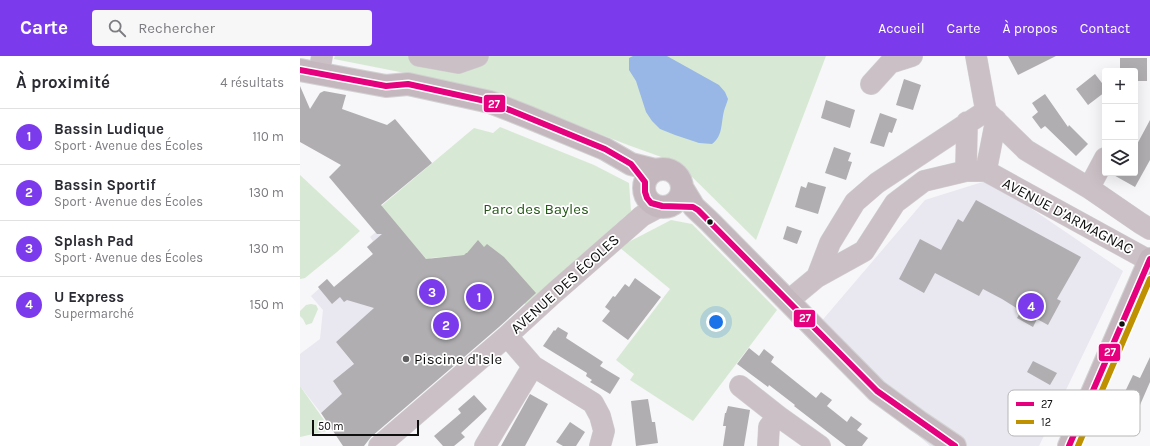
<!DOCTYPE html>
<html lang="fr">
<meta charset="utf-8">
<style>
:root{--surface:#fff;--page:#f7f7f7;--text:#2b2b33;--muted:#7c7c81;--line:#e1e1e2;--accent:#7c3aed}
body{margin:0;font-family:Karla,sans-serif;background:var(--page);color:var(--text)}
.controls{position:absolute;right:12px;top:12px;display:grid;overflow:hidden;border-radius:4px;box-shadow:0 4px 16px #0002}
.controls button{width:36px;height:36px;display:grid;place-items:center;padding:0;border:0;border-bottom:1px solid var(--line);background:var(--surface);color:var(--text);font:20px sans-serif}
.scale{position:absolute;left:12px;bottom:10px;width:107px;box-sizing:border-box;padding-left:4px;border:2px solid #0f0f10;border-top:0;font-size:11px;line-height:14px;white-space:nowrap;color:#0f0f10;-webkit-text-stroke:3px #fff;paint-order:stroke}
.you{position:absolute;left:416px;top:266px;width:14px;height:14px;margin:-10px;border:3px solid #fff;border-radius:50%;background:#1a73e8;box-shadow:0 0 0 6px #1a73e833}
.badge{display:grid;place-items:center;width:26px;height:26px;border-radius:50%;background:var(--accent);color:#fff;font-size:13px;font-weight:700}
.pin{position:absolute;translate:-50% -50%;border:2px solid #fff;box-shadow:0 1px 4px #0006}
.list{margin:0;padding:0;list-style:none}
h2{display:flex;justify-content:space-between;align-items:center;height:52px;margin:0;padding:0 16px;font-size:17px}
h2 small{font-size:13px;font-weight:400;color:var(--muted)}
.list li{display:grid;grid-template-columns:26px 1fr auto;gap:12px;align-items:center;box-sizing:border-box;height:56px;padding:0 16px;border-top:1px solid var(--line)}
.list b{display:block;font-size:15px;white-space:nowrap}
.list p{margin:0;font-size:13px;white-space:nowrap;color:var(--muted)}
.list em{font-size:13px;font-style:normal;color:var(--muted)}
.icon{flex:none;width:22px;height:22px;fill:none;stroke:currentColor;stroke-width:2;stroke-linecap:round;stroke-linejoin:round}
.map{position:relative;flex:none;width:850px;height:390px;overflow:hidden}
header{display:flex;align-items:center;gap:24px;box-sizing:border-box;height:56px;padding:0 20px;background:var(--accent);color:#fff}
header strong{font-size:19px}
nav{display:flex;gap:22px;margin-inline-start:auto;font-size:14px}
.search{width:280px;height:36px;background:var(--page);display:flex;align-items:center;gap:10px;box-sizing:border-box;padding:0 14px;border-radius:4px;color:var(--muted);font-size:15px}
main{display:flex}
aside{flex:1;background:var(--surface)}
.map>svg:first-child{display:block}
.built{fill:#e9e7ef}
.green{fill:#d7e9d4}
.water{fill:#98b7e7}
.building{fill:#b0aeb1}
.lines{fill:none;stroke-linecap:round;stroke-linejoin:round}
.minor-casing{stroke:#d2d2d3;stroke-width:22}
.major-casing{stroke:#d2d2d3;stroke-width:24}
.minor{stroke:#cbc0c5;stroke-width:21}
.major{stroke:#c4b8be;stroke-width:22}
.bus-1-casing{stroke:#fff;stroke-width:9}
.bus-2-casing{stroke:#fff;stroke-width:9}
.bus-1{stroke:#e5007d;stroke-width:6}
.bus-2{stroke:#bf9000;stroke-width:6}
.bus-dot{fill:#0f0f10;stroke:#fff;stroke-width:1.5}
.poi-dot{fill:#606062;stroke:#fff;stroke-width:1.5}
.labels{text-anchor:middle;dominant-baseline:central;stroke-width:3.5;stroke-linejoin:round;paint-order:stroke}
.park-label{font-size:15px;fill:#235816;stroke:#fff}
.street-label{font-size:15px;fill:#0f0f10;stroke:#fff}
.poi-label{font-size:15px;fill:#0f0f10;stroke:#fff;text-anchor:start}
.key{fill:#fff;stroke:#b7b7b7;stroke-width:1}
.key-label{font-size:11px;fill:#0f0f10}
.line-badge{stroke:#fff;stroke-width:1.5}
.badge-label{font-size:11px;text-anchor:middle;font-weight:bold;fill:#fff}
</style>
<header>
<strong>Carte</strong>
<div class="search"><svg class="icon" aria-label="search" viewBox="0 0 24 24"><circle cx="10" cy="10" r="6"/><path d="M15 15l6 6"/></svg>Rechercher</div>
<nav><a>Accueil</a><a>Carte</a><a>À propos</a><a>Contact</a></nav>
</header>
<main>
<aside>
<h2>À proximité<small>4 résultats</small></h2>
<ul class="list">
<li><span class="badge">1</span><div><b>Bassin Ludique</b><p>Sport · Avenue des Écoles</p></div><em>110 m</em></li>
<li><span class="badge">2</span><div><b>Bassin Sportif</b><p>Sport · Avenue des Écoles</p></div><em>130 m</em></li>
<li><span class="badge">3</span><div><b>Splash Pad</b><p>Sport · Avenue des Écoles</p></div><em>130 m</em></li>
<li><span class="badge">4</span><div><b>U Express</b><p>Supermarché</p></div><em>150 m</em></li>
</ul>
</aside>
<div class="map">
<svg width="850" height="390" viewBox="0 0 850 390">
<rect width="100%" height="100%" fill="#f7f6f9"/>
<path class="built" d="M689 124 823 215 739 390H630L508 281 625 144Z
M92 162 128 205 36 286 63 320 21 357 0 330V298L20 283 23 254 11 240 20 232 18 231 27 223 34 231 73 198 67 191 73 185 70 181Z"/>
<path class="green" d="M35 0H526L456 184 378 107 328 89 181 32 34 3Z
M200 71 294 109 329 127 331 155 225 249 222 234 169 198 166 197 164 199 131 202 128 205 80 151 174 72 193 77Z
M0 119 60 175 37 196 5 222 0 223Z
M371 164 392 168 477 254 393 365 330 324 334 318 316 304 370 233 319 191Z
M11 248 16 249 18 253 12 267 6 269 3 263 0 260V255L6 249Z
M0 330 31 374 0 381Z"/>
<path class="water" d="M333 0H367L419 29 425 36 428 43C427 47 425 51 424 55 421 67 423 80 412 88L399 87 375 79 360 73 352 65 346 56 336 25 329 14V2Z"/>
<path class="building" d="M708 0H756L718 19Z
M820 2H847V25H835V15H820Z
M795 18 805 31V36L788 49 776 33Z
M604 23 621 29 613 54 596 49Z
M0 30 10 53 20 37 24 35 46 39 42 53 87 69 95 63 132 107 81 149 126 203 164 199 166 197H167L178 184 184 191 187 188 204 201 236 237 199 271 71 381 64 390H43L21 357 42 338 33 325 54 308 36 286 74 252 47 244 44 246 40 241 32 248 18 231 27 223 34 231 73 198 67 191 82 178H77L29 121 41 109 0 86Z
M745 38 768 71 769 69 788 88 776 100 745 70 741 73 732 61 738 56 732 47Z
M526 44 555 54 550 72 521 62Z
M580 57 597 63 592 77 589 76 584 91 570 87Z
M850 64V104L835 131 810 117H835V92Z
M534 91 551 97 548 105 552 106 546 124 525 117Z
M508 126 526 131 518 158 495 151 501 130 506 132Z
M676 144 781 201 757 243 761 245 748 269 737 263 733 271 717 262 721 255 702 243 683 233 679 240 635 217 624 237 599 223 620 183 641 194 658 163 663 166Z
M487 170 502 175 497 188 483 183Z
M335 222 361 241 328 284 302 265 310 255 305 251 313 240 315 241 325 228 329 231Z
M258 271 268 277 266 282 303 306 300 310 320 322 310 338 290 326 292 324 286 320 287 317 243 290 254 274 255 275Z
M449 292 459 300 464 293 474 301 471 306 516 342 521 336 532 344 527 350 547 366 551 360 562 368 557 374 568 382 562 390H546L494 350 495 349 469 329 468 331 437 308Z
M850 301V326L840 349 822 342 833 319 840 322Z
M733 305 757 317 750 329 727 316Z
M230 338 248 348 231 379 225 390H201Z
M174 339 187 353 161 377 165 381 154 390H143L134 380 161 357 158 353Z
M348 343 352 366H355L358 387 336 390 331 345Z
M428 350 450 354 444 390H423L426 370H423L425 357H426Z
M270 366 285 376 276 390H263L256 386Z"/>
<g class="lines">
<g class="minor-casing">
<path id="minor" d="M119 0 158 7 178 0
M676 0 686 55
M19 17 22 0
M571 28 590 7 612 0
M666 115 667 66
M686 115 696 64
M789 132 805 102
M850 173 840 167 789 132 726 94 686 55 577 127 555 146 530 187 517 221 564 195 595 147 624 125 666 115H686L850 205
M488 245 517 221
M207 280 233 310 293 347 300 360 304 375 300 390
M440 330 478 360
M79 390 207 280 254 237 342 160 359 151
M185 390 233 310
M468 390 469 371 478 360 520 390"/>
</g>
<g class="major-casing">
<path id="major" d="M0 14 86 30 108 28 190 46 228 61 305 93 331 108 355 114
M344 132a19 19 0 1 1 38 0a19 19 0 1 1-38 0Z
M383 133 394 151 410 166 577 335 618 365 655 390
M769 390 850 203"/>
</g>
<use href="#minor" class="minor"/>
<use href="#major" class="major"/>
<g class="bus-1-casing">
<path id="bus-1" d="M0 14 86 30 108 28 190 46 305 93 331 108 345 126V136L347 142 351 147 362 150 393 151 398 154 577 335 655 390
M769 390 850 203"/>
</g>
<g class="bus-2-casing">
<path id="bus-2" d="M778 390 850 223"/>
</g>
<use href="#bus-1" class="bus-1"/>
<use href="#bus-2" class="bus-2"/>
</g>
<g class="bus-dot">
<circle cx="410" cy="166" r="3.5"/>
<circle cx="822" cy="268" r="3.5"/>
</g>
<circle class="poi-dot" cx="106" cy="303" r="4"/>
<g class="labels">
<g class="park-label">
<text x="236" y="153">Parc des Bayles</text>
</g>
<g class="street-label">
<text transform="translate(768 160) rotate(28)">AVENUE D'ARMAGNAC</text>
<text transform="translate(265 228) rotate(-42)">AVENUE DES ÉCOLES</text>
</g>
<g class="poi-label">
<text x="114" y="303">Piscine d'Isle</text>
</g>
</g>
<rect x="708" y="334" width="132" height="46" rx="6" class="key"/>
<rect x="716" y="346" width="18" height="4" fill="#e5007d"/>
<rect x="716" y="364" width="18" height="4" fill="#bf9000"/>
<g class="key-label">
<text x="741" y="352">27</text>
<text x="741" y="370">12</text>
</g>
<g class="line-badge">
<rect x="183" y="38" width="23" height="19" rx="4" fill="#e5007d"/>
<rect x="493" y="253" width="23" height="19" rx="4" fill="#e5007d"/>
<rect x="798" y="287" width="23" height="19" rx="4" fill="#e5007d"/>
</g>
<g class="badge-label">
<text x="194" y="52">27</text>
<text x="505" y="266">27</text>
<text x="810" y="300">27</text>
</g>
</svg>
<div class="controls">
<button>+</button>
<button>−</button>
<button><svg class="icon" aria-label="layers" viewBox="0 0 24 24"><path d="M12 4l9 5-9 5-9-5zM3 14l9 5 9-5"/></svg></button>
</div>
<div class="scale">50 m</div>
<div class="you"></div>
<div class="pin badge" style="left:179px;top:241px">1</div>
<div class="pin badge" style="left:146px;top:269px">2</div>
<div class="pin badge" style="left:132px;top:236px">3</div>
<div class="pin badge" style="left:731px;top:250px">4</div>
</div>
</main>
